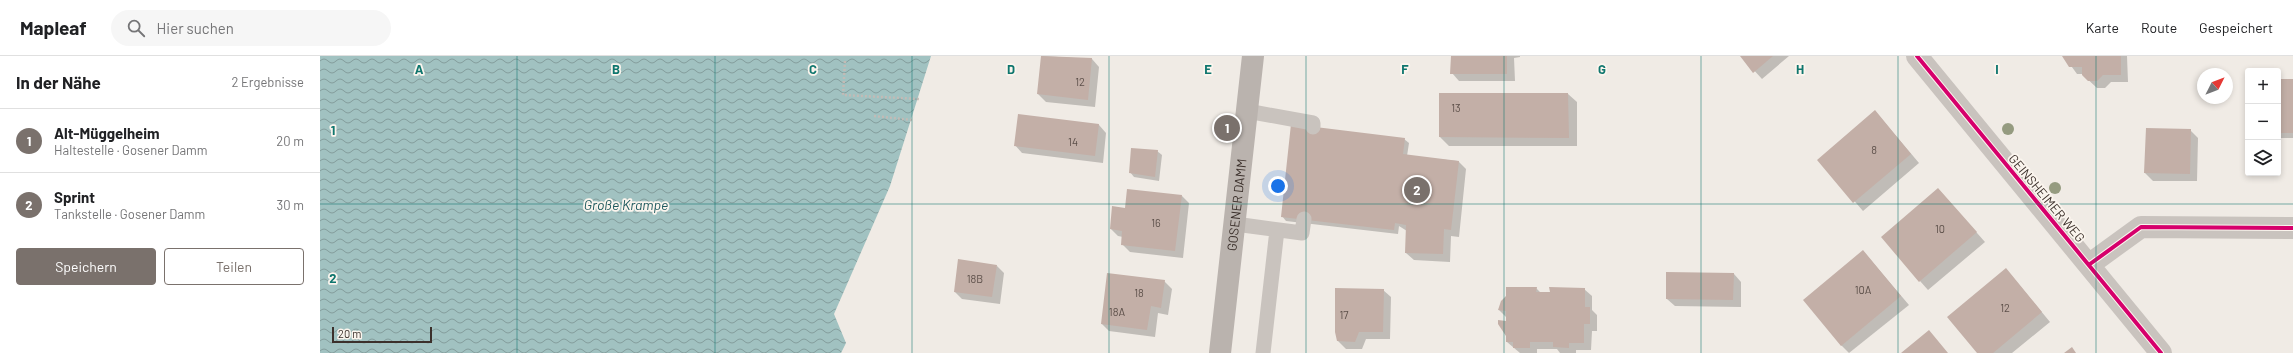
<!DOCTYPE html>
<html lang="de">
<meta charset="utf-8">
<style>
:root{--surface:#fff;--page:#f6f6f6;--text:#202124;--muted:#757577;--line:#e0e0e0;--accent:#7a716c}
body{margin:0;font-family:Barlow,sans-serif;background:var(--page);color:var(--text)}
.controls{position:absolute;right:12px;top:12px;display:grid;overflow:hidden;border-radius:4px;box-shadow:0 2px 6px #0003}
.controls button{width:36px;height:36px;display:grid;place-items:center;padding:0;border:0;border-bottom:1px solid var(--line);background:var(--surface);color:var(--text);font:20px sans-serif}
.compass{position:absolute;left:1877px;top:12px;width:36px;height:36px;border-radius:50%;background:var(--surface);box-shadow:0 2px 6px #0003;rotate:48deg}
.scale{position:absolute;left:12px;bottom:10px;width:100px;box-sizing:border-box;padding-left:4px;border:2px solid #3b302b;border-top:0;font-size:11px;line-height:14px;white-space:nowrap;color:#3b302b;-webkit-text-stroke:3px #fbf5ee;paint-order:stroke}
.you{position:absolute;left:958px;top:130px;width:14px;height:14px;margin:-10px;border:3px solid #fff;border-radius:50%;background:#1a73e8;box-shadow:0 0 0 6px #1a73e833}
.badge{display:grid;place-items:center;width:26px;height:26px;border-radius:50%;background:var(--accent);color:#fff;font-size:13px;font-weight:700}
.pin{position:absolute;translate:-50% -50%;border:2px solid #fff;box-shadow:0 1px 4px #0006}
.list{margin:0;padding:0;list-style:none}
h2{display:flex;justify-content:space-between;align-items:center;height:52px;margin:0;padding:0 16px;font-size:17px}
h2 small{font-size:13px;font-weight:400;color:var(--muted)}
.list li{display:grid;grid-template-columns:26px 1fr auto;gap:12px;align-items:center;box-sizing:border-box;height:64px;padding:0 16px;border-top:1px solid var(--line)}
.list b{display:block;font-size:15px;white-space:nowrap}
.list p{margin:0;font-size:13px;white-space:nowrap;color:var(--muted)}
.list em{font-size:13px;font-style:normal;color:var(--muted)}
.actions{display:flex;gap:8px;padding:12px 16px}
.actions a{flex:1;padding:9px 0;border:1px solid var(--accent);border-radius:4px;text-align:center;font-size:14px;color:var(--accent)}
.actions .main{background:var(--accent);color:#fff}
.icon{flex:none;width:22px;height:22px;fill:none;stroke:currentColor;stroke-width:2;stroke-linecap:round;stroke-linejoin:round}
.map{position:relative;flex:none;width:1973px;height:297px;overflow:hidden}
header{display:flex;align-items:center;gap:24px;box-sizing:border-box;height:56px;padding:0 20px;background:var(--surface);border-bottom:1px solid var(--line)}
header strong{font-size:19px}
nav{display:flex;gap:22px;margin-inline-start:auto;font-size:14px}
.search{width:280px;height:36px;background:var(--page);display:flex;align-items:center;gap:10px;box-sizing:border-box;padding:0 14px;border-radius:22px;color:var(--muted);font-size:15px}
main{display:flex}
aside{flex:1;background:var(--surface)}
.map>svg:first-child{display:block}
.water{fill:url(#water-waves)}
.shadow{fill:#0003}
.building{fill:#c3afa7}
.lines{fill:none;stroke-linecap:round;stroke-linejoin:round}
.path{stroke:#c2bbb6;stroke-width:2.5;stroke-dasharray:2 2;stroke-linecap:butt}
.service{stroke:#c9c3be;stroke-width:15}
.minor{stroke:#c9c3be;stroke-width:22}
.secondary{stroke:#bab3ae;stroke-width:22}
.cycleway-casing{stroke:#fbf5ee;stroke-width:6}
.cycleway{stroke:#d6006c;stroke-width:4}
.tree{fill:#959b80}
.grid{fill:none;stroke:#0f766e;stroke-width:1;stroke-opacity:0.55}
.labels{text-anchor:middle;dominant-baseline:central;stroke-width:3.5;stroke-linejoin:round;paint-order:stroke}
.number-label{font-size:11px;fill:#5d504a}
.street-label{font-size:13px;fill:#3b302b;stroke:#fbf5ee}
.water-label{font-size:14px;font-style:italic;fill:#1f5a5e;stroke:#fbf5ee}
.grid-label{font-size:13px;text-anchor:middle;font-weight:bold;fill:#0f766e;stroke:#fbf5ee;stroke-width:3.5;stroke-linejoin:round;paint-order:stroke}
</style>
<header>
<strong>Mapleaf</strong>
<div class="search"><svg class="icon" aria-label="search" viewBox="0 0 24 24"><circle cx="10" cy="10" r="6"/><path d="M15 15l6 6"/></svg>Hier suchen</div>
<nav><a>Karte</a><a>Route</a><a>Gespeichert</a></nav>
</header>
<main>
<aside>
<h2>In der Nähe<small>2 Ergebnisse</small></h2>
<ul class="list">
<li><span class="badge">1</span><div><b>Alt-Müggelheim</b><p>Haltestelle · Gosener Damm</p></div><em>20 m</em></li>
<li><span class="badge">2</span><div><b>Sprint</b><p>Tankstelle · Gosener Damm</p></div><em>30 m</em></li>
</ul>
<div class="actions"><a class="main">Speichern</a><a>Teilen</a></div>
</aside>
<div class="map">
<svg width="1973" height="297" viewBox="0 0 1973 297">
<defs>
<pattern id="water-waves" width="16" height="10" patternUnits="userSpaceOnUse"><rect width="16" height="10" fill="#a1c2c1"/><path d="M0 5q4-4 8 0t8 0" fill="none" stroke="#849e9d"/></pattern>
</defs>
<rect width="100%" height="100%" fill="#f0ebe5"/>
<path class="water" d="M0 0H611L570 130 514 258 526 287 521 297H0Z"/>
<path class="shadow" d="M722 0 772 3 779 11 775 51 726 46 718 38Z
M1132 0H1200V1L1194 2 1195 25H1139L1132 17Z
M1421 0H1469L1442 23Z
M1744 0H1807L1808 26H1791L1785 32H1777L1762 18H1757Z
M1958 24H1973V82H1958Z
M1120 38H1248L1257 46V90H1129L1120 81Z
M1555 55 1599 107 1543 155 1499 104Z
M699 59 779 69 786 77 783 107 702 97 695 89Z
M1870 74 1878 82 1877 125H1833L1825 117Z
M1084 83 1089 87 1087 100 1138 105 1146 113 1139 181 1131 180 1130 206 1094 204 1086 197 1087 175 1079 170 1078 178 966 165 962 160Z
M837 95 842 99 839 125 814 121 810 116Z
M1618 133 1665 186 1608 234 1600 225Z
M862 140 869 147 863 202 810 196 802 188 803 181 798 180 791 173Z
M1543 195 1589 249 1529 297 1521 289Z
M677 210 684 217 680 248 642 243 635 236Z
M1686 213 1730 266 1692 297H1658Z
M1414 218 1421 226V251L1355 250 1347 243Z
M844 225 852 233 848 259 838 257 835 281 789 275 782 268Z
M1216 232 1221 237 1264 233 1272 240V254L1277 259V275H1272L1271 294H1256V297H1240L1237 293H1217V297H1200L1187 286V262L1179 254Z
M1063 234 1071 241 1070 283H1046L1042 293H1026L1018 285Z"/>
<path class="building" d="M721 0 772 2 768 44 717 38Z
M1131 0H1187V18H1130Z
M1420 0H1453L1433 17Z
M1742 0H1801V19H1783L1777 25H1768L1762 19V11H1749Z
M1958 23H1973V77H1958Z
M1119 37H1248L1249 82 1119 81Z
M1555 54 1591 98 1533 147 1497 104Z
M698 58 779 68 775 100 694 90Z
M971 68 1085 82 1083 98 1139 105 1131 174 1124 173 1123 198 1085 197 1086 169 1075 167 1074 174 961 161Z
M1826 72 1871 73 1870 118 1824 117Z
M811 92 838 94 835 121 809 117Z
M1618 132 1657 176 1599 226 1561 181Z
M807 133 862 139 855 195 801 189 802 175 790 173 792 150 805 152Z
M1543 194 1581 240 1521 290 1483 244Z
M638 203 677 209 672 241 634 236Z
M1686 212 1722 256 1673 297H1657L1627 261Z
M1346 216 1414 217 1413 244 1346 243Z
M787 217 845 224 841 252 831 250 827 274 781 268Z
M1186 231H1217L1216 236H1230L1229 231 1265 232V251H1270V268H1264V287H1249V292L1233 291V286H1210V292H1193V286H1186V280L1178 268V264L1186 265V255L1178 254 1181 245 1186 240Z
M1015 232 1064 233 1063 276H1039L1035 286 1017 285 1015 276Z
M1609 274 1628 297H1581Z
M1752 291 1756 297H1744Z"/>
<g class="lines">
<path class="path" d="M525 5 523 39 599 43
M554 60 592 64"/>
<path class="service" d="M927 55 993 67V71
M915 168 982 177 984 163
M943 297 957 174"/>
<path class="minor" d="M1597 0 1841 297
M1770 208 1821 171 1973 172"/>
<path class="secondary" id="s1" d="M900 297 933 0"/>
<g class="cycleway-casing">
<path id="cycleway" d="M1597 0 1841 297
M1770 208 1821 171 1973 172"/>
</g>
<use href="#cycleway" class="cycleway"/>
</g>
<g class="tree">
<circle cx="1688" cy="73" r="6"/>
<circle cx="1735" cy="132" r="6"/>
</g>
<path class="grid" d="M197 0V297M395 0V297M592 0V297M789 0V297M986 0V297M1184 0V297M1381 0V297M1578 0V297M1776 0V297M0 148H1973"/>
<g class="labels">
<g class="number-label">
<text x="760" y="25">12</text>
<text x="1136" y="51">13</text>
<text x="753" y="85">14</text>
<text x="1554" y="93">8</text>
<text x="836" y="166">16</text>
<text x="1620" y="172">10</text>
<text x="655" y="222">18B</text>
<text x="1543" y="233">10A</text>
<text x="819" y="236">18</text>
<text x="1685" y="251">12</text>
<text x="797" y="255">18A</text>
<text x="1024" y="258">17</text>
</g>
<g class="street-label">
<text transform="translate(1727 142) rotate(50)">GEINSHEIMER WEG</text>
<text stroke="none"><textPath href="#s1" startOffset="149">GOSENER DAMM</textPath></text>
</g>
<g class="water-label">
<text x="306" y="148">Große Krampe</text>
</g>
</g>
<g class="grid-label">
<text x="99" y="18">A</text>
<text x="296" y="18">B</text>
<text x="493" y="18">C</text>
<text x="691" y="18">D</text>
<text x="888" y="18">E</text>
<text x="1085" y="18">F</text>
<text x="1282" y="18">G</text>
<text x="1480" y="18">H</text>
<text x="1677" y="18">I</text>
<text x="13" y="79">1</text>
<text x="13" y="227">2</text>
</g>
</svg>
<div class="controls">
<button>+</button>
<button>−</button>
<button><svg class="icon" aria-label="layers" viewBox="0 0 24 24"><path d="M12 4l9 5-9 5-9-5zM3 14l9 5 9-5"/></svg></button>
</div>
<svg class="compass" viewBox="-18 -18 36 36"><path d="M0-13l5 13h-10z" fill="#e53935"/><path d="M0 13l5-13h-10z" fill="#757577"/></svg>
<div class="scale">20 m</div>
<div class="you"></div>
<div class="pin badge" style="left:907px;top:72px">1</div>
<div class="pin badge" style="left:1097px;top:134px">2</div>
</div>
</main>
